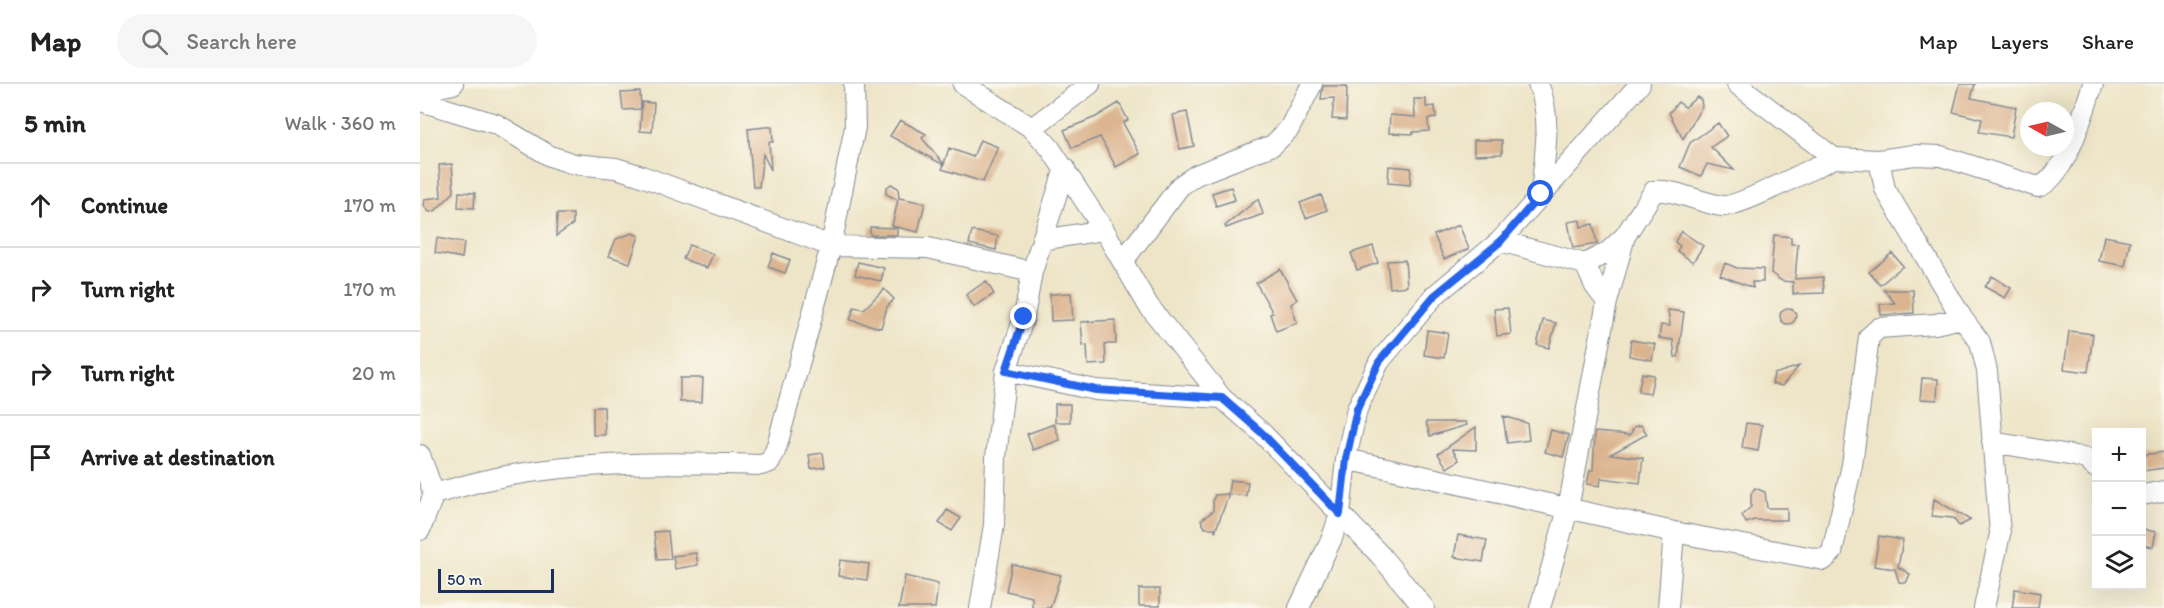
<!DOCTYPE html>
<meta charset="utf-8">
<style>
:root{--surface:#fff;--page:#f6f6f6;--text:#222;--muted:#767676;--line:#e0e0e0}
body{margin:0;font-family:Itim,sans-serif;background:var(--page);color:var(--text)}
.controls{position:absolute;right:18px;bottom:18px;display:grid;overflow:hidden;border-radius:0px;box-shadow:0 6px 24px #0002}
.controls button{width:54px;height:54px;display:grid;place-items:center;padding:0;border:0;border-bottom:2px solid var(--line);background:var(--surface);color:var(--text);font:30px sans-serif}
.compass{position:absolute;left:1600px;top:18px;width:54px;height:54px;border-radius:50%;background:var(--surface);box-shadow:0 6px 24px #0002;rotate:278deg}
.scale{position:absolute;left:18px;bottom:15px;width:116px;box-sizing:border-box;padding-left:6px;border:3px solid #1b2f5e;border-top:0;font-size:16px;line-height:21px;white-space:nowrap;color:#1b2f5e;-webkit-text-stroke:4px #fbf7ec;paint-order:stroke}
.stop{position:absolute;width:18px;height:18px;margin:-14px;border:4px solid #2563eb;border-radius:50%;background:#fff}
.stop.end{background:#2563eb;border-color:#fff;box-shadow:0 2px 6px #0008}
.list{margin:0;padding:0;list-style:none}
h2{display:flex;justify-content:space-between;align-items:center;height:78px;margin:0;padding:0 24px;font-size:26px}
h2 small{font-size:20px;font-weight:400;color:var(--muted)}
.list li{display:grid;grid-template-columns:39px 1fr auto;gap:18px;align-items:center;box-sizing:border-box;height:84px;padding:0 24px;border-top:2px solid var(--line)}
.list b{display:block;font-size:22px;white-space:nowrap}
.list em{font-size:20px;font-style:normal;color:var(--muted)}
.icon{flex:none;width:33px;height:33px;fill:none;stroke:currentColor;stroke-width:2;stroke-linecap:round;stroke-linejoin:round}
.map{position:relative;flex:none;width:1744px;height:524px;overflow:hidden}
header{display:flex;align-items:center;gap:36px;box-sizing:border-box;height:84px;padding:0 30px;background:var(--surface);border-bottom:2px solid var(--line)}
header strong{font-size:28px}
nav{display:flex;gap:33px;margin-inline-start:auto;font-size:21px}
.search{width:420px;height:54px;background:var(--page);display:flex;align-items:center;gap:15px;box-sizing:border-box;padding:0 21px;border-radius:33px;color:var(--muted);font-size:22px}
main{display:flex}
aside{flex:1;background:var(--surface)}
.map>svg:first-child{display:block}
.building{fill:#dbb48f}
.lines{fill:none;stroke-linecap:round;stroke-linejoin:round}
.minor-casing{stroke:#848a93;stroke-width:22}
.minor{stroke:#fff;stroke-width:20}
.route{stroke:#2563eb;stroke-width:8}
</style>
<header>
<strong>Map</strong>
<div class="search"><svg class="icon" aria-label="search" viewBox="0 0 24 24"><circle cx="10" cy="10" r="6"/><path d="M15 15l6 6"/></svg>Search here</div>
<nav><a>Map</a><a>Layers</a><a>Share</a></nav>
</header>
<main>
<aside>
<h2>5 min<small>Walk · 360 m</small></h2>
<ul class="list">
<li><svg class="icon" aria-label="ahead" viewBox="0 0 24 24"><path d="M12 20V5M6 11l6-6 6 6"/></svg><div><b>Continue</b></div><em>170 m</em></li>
<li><svg class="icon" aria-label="right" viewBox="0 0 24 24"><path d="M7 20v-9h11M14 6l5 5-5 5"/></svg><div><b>Turn right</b></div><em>170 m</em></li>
<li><svg class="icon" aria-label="right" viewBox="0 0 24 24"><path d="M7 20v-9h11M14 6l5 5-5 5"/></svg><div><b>Turn right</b></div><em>20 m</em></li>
<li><svg class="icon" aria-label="arrive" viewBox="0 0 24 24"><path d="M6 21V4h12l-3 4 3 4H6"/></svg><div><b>Arrive at destination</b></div></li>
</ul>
</aside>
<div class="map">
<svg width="1744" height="524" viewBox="0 0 1744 524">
<rect width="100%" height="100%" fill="#fbf7ec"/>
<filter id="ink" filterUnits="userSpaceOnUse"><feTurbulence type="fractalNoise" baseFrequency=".0167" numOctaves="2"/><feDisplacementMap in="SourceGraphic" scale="12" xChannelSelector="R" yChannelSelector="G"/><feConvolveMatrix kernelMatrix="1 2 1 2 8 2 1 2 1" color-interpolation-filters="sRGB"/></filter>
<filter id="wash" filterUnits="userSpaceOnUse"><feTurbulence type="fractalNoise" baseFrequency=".008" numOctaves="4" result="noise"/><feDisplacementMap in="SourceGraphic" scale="24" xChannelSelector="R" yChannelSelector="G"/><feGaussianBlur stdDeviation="1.35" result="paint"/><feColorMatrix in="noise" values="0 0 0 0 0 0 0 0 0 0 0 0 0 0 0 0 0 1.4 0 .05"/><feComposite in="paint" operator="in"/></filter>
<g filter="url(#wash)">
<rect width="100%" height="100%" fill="#eee5c8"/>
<g id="blocks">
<path class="building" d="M1540 0H1555L1551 14 1596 23 1591 53 1559 48 1562 35 1533 28Z
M903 2H927L926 36 912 35 914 14 901 15Z
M220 8 221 25 203 26 201 9Z
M1277 13 1281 16 1282 22 1263 55 1249 29 1258 18 1265 23Z
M994 15H1006V23L1015 22 1016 34 1008 35 1009 47 993 48V50L969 49 970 31 995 33Z
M222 18 234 19 232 48 220 47Z
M699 19 708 36 703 39 720 70 696 83 680 53 652 64 644 46 676 33Z
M767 28 774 62 760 65 753 31Z
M480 36 506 50 502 54 524 80 529 64 553 73 560 56 578 63 563 98 522 85 524 81 470 52Z
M1298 39 1307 52 1291 63 1314 86 1287 80 1281 92 1260 83 1270 59Z
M346 43H352L353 58H349L351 86 343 70 339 103H333L328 45Z
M1054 56H1082V70L1054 71Z
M32 80 34 108 15 127 9 128 4 122 5 115 21 113 19 81Z
M969 82 991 84 990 101 968 99Z
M471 100 478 104 479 114 505 119 498 148 472 142 478 116 466 110V104Z
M811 103 815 116 796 122 792 109Z
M39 108 55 109 54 124 38 123Z
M901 111 907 126 886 134 880 119Z
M838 115 843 130 806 144 805 142Z
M137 130H153V140L136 152Z
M1160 136 1161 143 1173 140 1177 160 1153 164 1148 138Z
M1039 141 1049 165 1024 175 1014 151Z
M450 143 477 144V151H450Z
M552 147 578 152 576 166 549 160Z
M1261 147 1283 162 1273 178 1257 167 1260 162 1255 158Z
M212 149 219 152 210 179 189 172 196 155Z
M1354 151 1371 153V160H1378L1375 195 1403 193 1404 209 1373 210V198L1362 197 1351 189Z
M1684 152 1710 157 1705 182 1679 177Z
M17 154 44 159 42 174 15 169Z
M269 161 293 170 287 184 263 175Z
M953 162 958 179 937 186 931 169Z
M353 169 370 176 365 189 348 183Z
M1472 169 1483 182 1460 201 1449 188Z
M985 176 987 202 970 204 967 177Z
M438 178 464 184 461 197 435 191Z
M1305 179 1317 184 1343 185V198H1332L1333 204 1300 191Z
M860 185 877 216 871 220 877 239 856 247 850 230 853 229 836 199Z
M1572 192 1591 204 1585 214 1565 203Z
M566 197 574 210 554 223 546 211Z
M464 205 474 215 467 223 461 244 430 236 434 223 444 225Z
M1464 206H1493L1494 229 1461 231 1460 220 1475 219Z
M651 209 653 236 631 237 630 210Z
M1360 232a8 8 0 1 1 16 0a8 8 0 1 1-16 0Z
M1088 224 1091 250 1077 252 1074 225Z
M1248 226 1264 228 1258 273H1255L1253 256 1239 254 1241 241 1250 242Z
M695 236 696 260H685L686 280 668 281 667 261 663 262 661 238Z
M1123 236 1136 239 1129 264 1117 261Z
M1007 246 1028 249 1024 274 1004 271Z
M1649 247 1673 250 1668 288 1644 285Z
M1211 256 1235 260 1232 276 1209 272Z
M1379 282 1362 302 1352 300 1354 290Z
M1222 289 1234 291 1230 310 1218 308Z
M260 294H283L282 318H260Z
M1502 294 1518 295 1517 316 1500 315Z
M635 320H650V338H635Z
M173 323H184L185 351H173Z
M1083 332 1107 339 1109 356 1087 359Z
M1006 338H1046L1047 341 1010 352Z
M1326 339 1342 341 1338 367 1322 364Z
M634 340 640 356 613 366 607 350Z
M1221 341 1227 350 1191 370 1223 374 1220 399 1181 394 1180 402 1167 400 1170 386H1173L1175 348 1210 351 1214 343Z
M1056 343V366L1032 365 1039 376 1027 384 1018 370Z
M1131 346 1149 351 1143 373 1125 368Z
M1744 368V384L1722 387V371Z
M403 369 405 383 391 385 389 371Z
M810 396 828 398 826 412 809 410 795 448V444H785L781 436 793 427V416L795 411 808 410Z
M1335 404 1345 408 1347 424H1367V436H1334L1326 439 1322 431 1331 423V410Z
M1514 415 1550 436H1551L1539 442 1533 434 1512 432Z
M527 426 541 434 532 447 519 439Z
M1722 445 1736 448 1733 463 1722 461Z
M248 447 251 475 237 476 234 448Z
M1038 451 1067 456 1063 478 1034 473Z
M1459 452 1483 456 1478 483 1490 490 1486 499 1479 498 1475 485 1454 482Z
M276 469 278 481 255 485 253 472Z
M420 476 449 480 447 496 418 492Z
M592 480 641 491 630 524H612V513L586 507Z
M485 492 518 500 515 524H479Z
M719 505H740V522H719Z
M1595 505 1620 509 1618 524H1592Z"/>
</g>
</g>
<g filter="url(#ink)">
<use href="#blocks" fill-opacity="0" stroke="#848a93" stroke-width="1.5"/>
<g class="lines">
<g class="minor-casing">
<path id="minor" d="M543 0 612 44 630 64 684 146 728 221 802 314 842 349 960 471 1004 524
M1118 0C1133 33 1124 75 1121 110
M1317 0 1414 74 1459 76 1494 71 1521 72 1618 103C1645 95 1664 27 1673 0
M0 7 33 0
M0 17 76 40 130 72 154 80 196 84 219 91 411 162 508 164 612 188
M612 44 670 0
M1459 76 1465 105 1542 234 1560 258 1567 287 1580 450 1564 524
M622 156 684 146
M1080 157 1165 180 1175 202 1187 218 1148 425 1120 524
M703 177 760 102 776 91 853 61 869 45 892 0
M1165 180 1188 168 1205 152 1234 107C1256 105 1280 119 1302 122 1318 124 1395 83 1414 74
M1187 218 1205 152
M586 287 676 306 802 314
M1572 358 1655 372 1666 375 1676 384
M0 371 14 410
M926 375 1254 448 1404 476 1412 468 1432 381 1449 253 1459 244 1515 240 1542 234
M1722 411 1744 407
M0 446 14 410C36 404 59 397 81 393 166 377 255 378 341 381L350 378 356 365 411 162 435 43 434 0
M560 524 574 441 576 373 586 287 604 233 612 188 645 84
M879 524 912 454 920 430 926 375 937 325 959 278 1014 212 1080 157 1220 0
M1248 524 1254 448"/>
</g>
<use href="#minor" class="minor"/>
</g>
</g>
<g class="lines" filter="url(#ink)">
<path class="route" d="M604 233 586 287 676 306 802 314 842 349 920 430 926 375 937 325 959 278 1014 212 1080 158 1121 110"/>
</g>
</svg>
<div class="controls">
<button>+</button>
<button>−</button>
<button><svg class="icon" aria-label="layers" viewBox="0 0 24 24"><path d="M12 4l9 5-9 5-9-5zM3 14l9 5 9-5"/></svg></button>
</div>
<svg class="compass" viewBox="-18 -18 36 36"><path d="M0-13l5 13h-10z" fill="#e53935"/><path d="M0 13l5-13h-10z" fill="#767676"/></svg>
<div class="scale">50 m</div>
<div class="stop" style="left:1121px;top:110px"></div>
<div class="stop end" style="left:604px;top:233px"></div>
</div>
</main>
